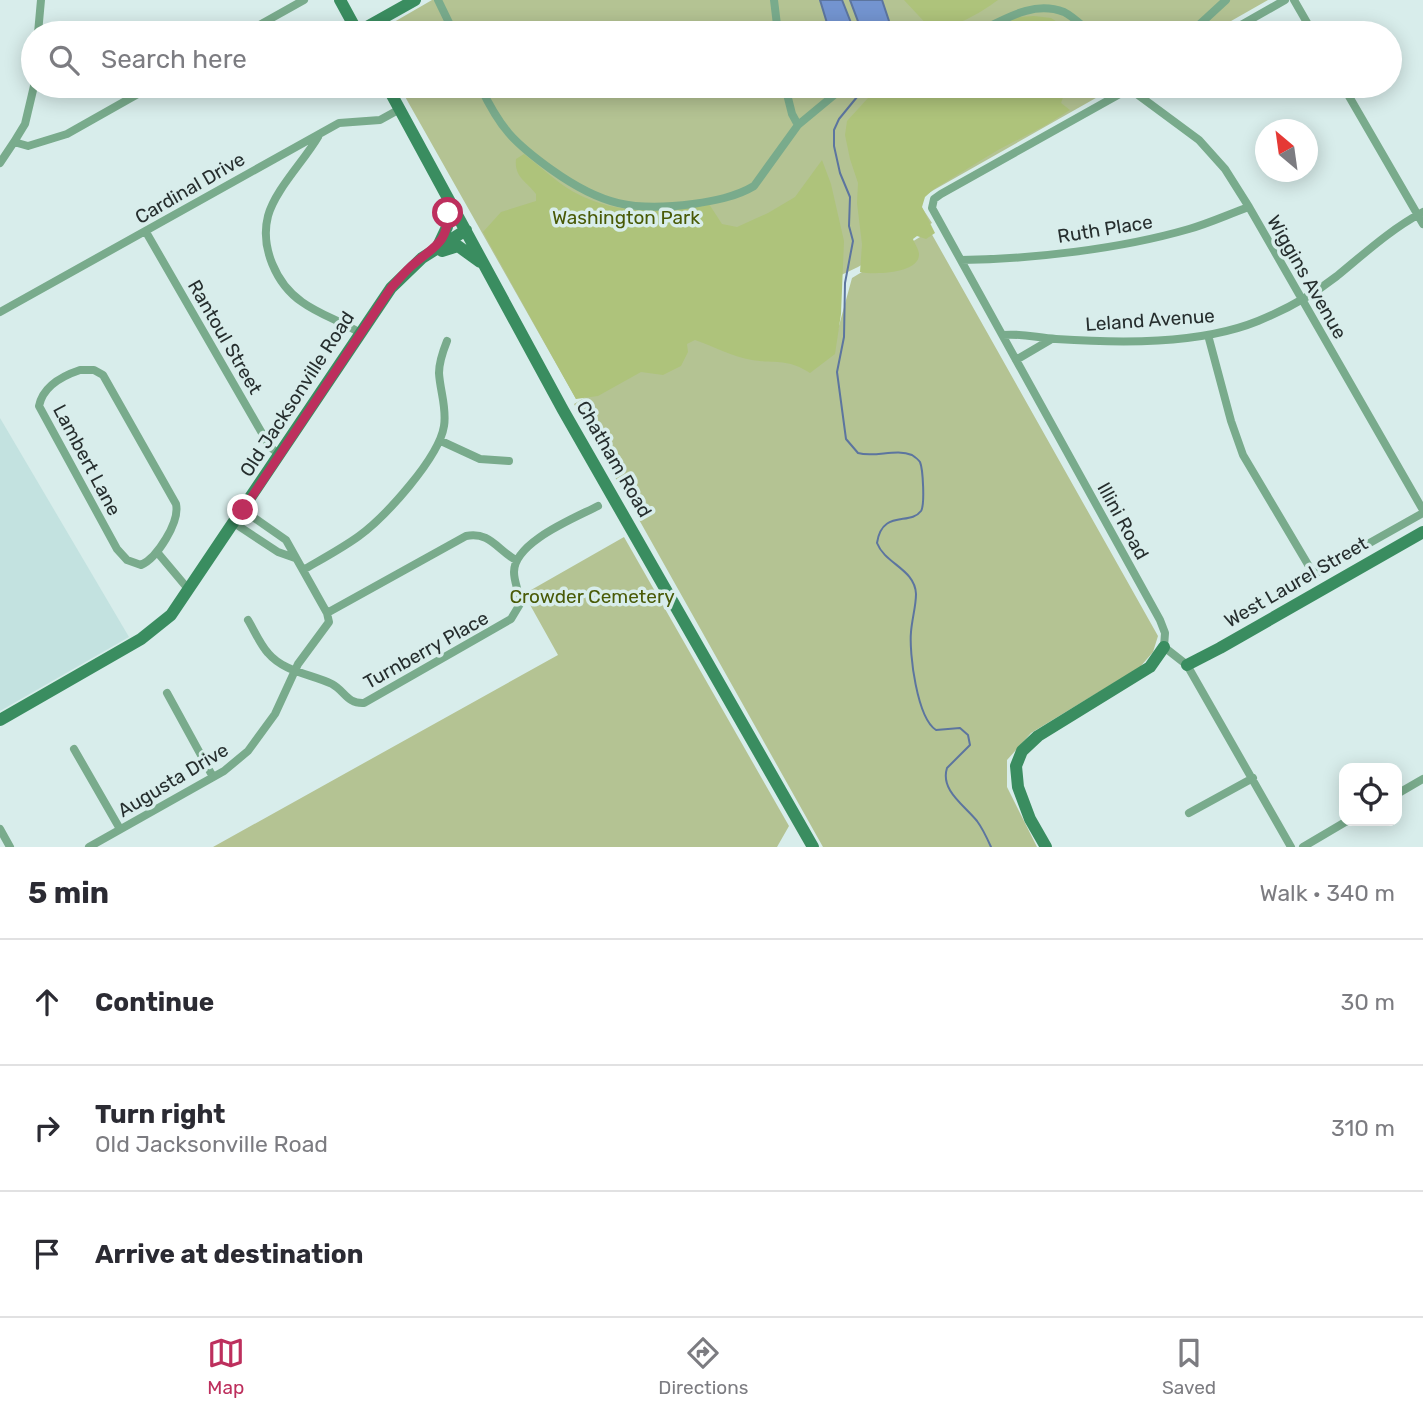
<!DOCTYPE html>
<meta charset="utf-8">
<style>
:root{--surface:#fff;--page:#f7f7f7;--text:#2b2b33;--muted:#7c7c81;--line:#e1e1e2;--accent:#bd2f5d}
body{margin:0;font-family:Rubik,sans-serif;background:var(--page);color:var(--text)}
.controls{position:absolute;right:21px;bottom:21px;display:grid;overflow:hidden;border-radius:14px;box-shadow:0 4px 18px #0003}
.controls button{width:63px;height:63px;display:grid;place-items:center;padding:0;border:0;border-bottom:2px solid var(--line);background:var(--surface);color:var(--text);font:35px sans-serif}
.compass{position:absolute;left:1255px;top:119px;width:63px;height:63px;border-radius:50%;background:var(--surface);box-shadow:0 4px 18px #0003;rotate:331deg}
.stop{position:absolute;width:21px;height:21px;margin:-16px;border:5px solid #bd2f5d;border-radius:50%;background:#fff}
.stop.end{background:#bd2f5d;border-color:#fff;box-shadow:0 2px 7px #0008}
.list{margin:0;padding:0;list-style:none}
h2{display:flex;justify-content:space-between;align-items:center;height:91px;margin:0;padding:0 28px;font-size:30px}
h2 small{font-size:23px;font-weight:400;color:var(--muted)}
.list li{display:grid;grid-template-columns:46px 1fr auto;gap:21px;align-items:center;box-sizing:border-box;height:126px;padding:0 28px;border-top:2px solid var(--line)}
.list b{display:block;font-size:26px;white-space:nowrap}
.list p{margin:0;font-size:23px;white-space:nowrap;color:var(--muted)}
.list em{font-size:23px;font-style:normal;color:var(--muted)}
.icon{flex:none;width:38px;height:38px;fill:none;stroke:currentColor;stroke-width:2;stroke-linecap:round;stroke-linejoin:round}
.map{position:relative;flex:none;width:1423px;height:847px;overflow:hidden}
.search{position:absolute;background:var(--surface);box-shadow:0 4px 18px #0003;left:21px;right:21px;top:21px;height:77px;display:flex;align-items:center;gap:18px;box-sizing:border-box;padding:0 24px;border-radius:38px;color:var(--muted);font-size:26px}
.sheet{height:469px;background:var(--surface)}
nav{display:flex;justify-content:space-around;align-items:center;box-sizing:border-box;height:98px;border-top:2px solid var(--line);background:var(--surface);font-size:19px;color:var(--muted)}
nav a{display:grid;justify-items:center;gap:4px}
nav .on{color:var(--accent)}
.map>svg:first-child{display:block}
.built{fill:#c3e2e0}
.green{fill:#b4c393}
.forest{fill:#aec37b}
.water{fill:#7394d0;stroke:#5c759f;stroke-width:2}
.lines{fill:none;stroke-linecap:round;stroke-linejoin:round}
.stream{stroke:#5c759f;stroke-width:2}
.street{stroke:#79ab8c;stroke-width:8}
.secondary{stroke:#3a8d60;stroke-width:12}
.route{stroke:#bd2f5d;stroke-width:9}
.labels{text-anchor:middle;dominant-baseline:central;stroke-width:7;stroke-linejoin:round;paint-order:stroke}
.street-label{font-size:19px;fill:#262e2e;stroke:#d8edeb}
.park-label{font-size:19px;fill:#495a07;stroke:#d8edeb}
</style>
<div class="map">
<svg width="1423" height="847" viewBox="0 0 1423 847">
<rect width="100%" height="100%" fill="#d8edeb"/>
<path class="built" d="M0 418 129 637 0 711Z"/>
<path class="green" d="M432 0H1268L1210 33H375Z
M399 86H1117L925 195 919 203 932 223 858 267 837 277 705 323 576 399Z
M930 231 1158 636 1153 652 1140 667 1031 733 1007 760V787L1037 847H823L574 404 706 326 834 344 852 278Z
M624 537 789 826 777 847H213L558 655 524 594Z"/>
<path class="forest" d="M904 0H998C979 14 955 28 931 29Z
M1034 16 1051 18 1074 33H1021L1010 30 1007 25 1008 21 1019 17Z
M871 86H1116L1101 89 1080 86 1065 92 1061 103 1070 110 1046 125 998 150 934 189 925 197 922 207 935 233 926 239 917 236 913 239C915 244 919 250 919 254 920 274 873 275 860 272L862 244 857 203 858 183 850 159 845 135 847 121 868 98Z
M524 154C540 166 555 181 572 191 618 217 659 211 709 204L722 224 737 227 768 213 795 197 822 160 831 184 844 241 841 314 835 354 810 373C787 358 777 364 752 360 733 357 713 346 695 340L687 344 688 352 681 366 663 375 641 372 598 396 576 399 483 232 501 212 536 201V194C526 181 514 177 516 159Z"/>
<path class="water" d="M820 0H842L855 33H830Z
M850 0H882L889 21C881 29 874 33 862 32Z"/>
<g class="lines">
<path class="stream" d="M861 86 857 97 839 119 834 130V146L840 173 850 197 849 226 853 241 845 283 844 337 837 372 846 439 858 453C875 458 896 448 912 455 915 457 918 459 920 462 923 469 925 505 921 511 910 526 882 509 877 543 885 564 915 569 916 594 916 606 912 619 911 632 909 653 917 718 936 730L960 728 968 735 970 745 947 768C940 790 964 805 977 821 983 829 987 838 991 847"/>
<path class="street" d="M438 0 454 33
M774 0 778 33
M1294 0 1313 33
M38 33 41 0
M245 33 304 0
M976 33C1004 20 1032 0 1064 12 1074 17 1082 26 1091 33
M1179 33 1200 24 1226 0
M1227 33 1285 0
M480 86C500 128 513 142 552 170 601 205 633 212 693 204 713 201 736 197 754 186L798 125 845 86
M785 86 792 114 798 125
M1126 86 1199 140 1225 169 1249 207 1423 510
M1134 86 941 194 934 199 932 208 1160 620 1165 633 1164 647 1187 665 1291 847
M1343 86 1423 224
M318 137C304 161 275 190 268 216 260 247 276 284 302 302 320 315 341 321 360 333
M14 142 25 124 34 86
M0 163 14 142 28 146 67 134 152 86
M146 232 270 447 280 455
M961 260C1033 259 1120 249 1189 229 1210 223 1229 214 1249 207
M0 312 339 123 380 120 400 109
M1003 335C1021 333 1038 338 1056 339 1118 343 1199 345 1258 321 1285 310 1314 294 1337 276 1365 253 1391 229 1423 212
M1208 335 1231 421 1243 455 1313 573 1318 572 1423 513
M1016 360 1050 340
M80 370H94L103 375 176 504C180 522 157 558 141 565L127 560 117 549 39 406C43 386 62 376 80 370Z
M441 441 480 459 509 461
M234 523 278 552 295 558
M157 552 189 590
M303 570C322 559 341 549 359 536 385 517 439 458 444 426 447 408 440 391 439 373 439 362 443 351 447 341
M327 613 466 536C490 531 498 551 516 560
M248 620C254 630 260 644 268 653 284 672 311 674 332 684 345 691 347 704 364 703L511 619 520 604C520 593 514 583 514 572 514 542 575 518 598 506
M167 693 213 777
M74 749 120 829
M1397 794 1423 779
M1189 813 1253 778
M0 829 10 847
M89 847 224 771 248 751 275 714 298 664 329 622 327 613 286 540 243 510
M1303 847 1347 821"/>
<path class="secondary" d="M340 0 358 33
M358 32 415 0
M387 86 563 410 813 847
M439 244 447 227V201
M442 251 458 246 480 262
M1187 665 1220 648 1423 532
M0 720 141 639 171 615 391 288 422 258 466 230
M1046 847 1030 819 1018 787 1016 766 1022 751 1038 736 1150 667 1164 647"/>
</g>
<g class="lines">
<path class="route" d="M243 510 391 288C399 279 406 270 415 263 435 246 448 242 448 213"/>
</g>
<g class="labels">
<g class="street-label">
<text transform="translate(190 188) rotate(-30)">Cardinal Drive</text>
<text transform="translate(1105 229) rotate(-9)">Ruth Place</text>
<text transform="translate(1307 277) rotate(60)">Wiggins Avenue</text>
<text transform="translate(1150 320) rotate(-4)">Leland Avenue</text>
<text transform="translate(225 337) rotate(60)">Rantoul Street</text>
<text transform="translate(297 394) rotate(-57)">Old Jacksonville Road</text>
<text transform="translate(614 459) rotate(60)">Chatham Road</text>
<text transform="translate(87 460) rotate(62)">Lambert Lane</text>
<text transform="translate(1123 521) rotate(61)">Illini Road</text>
<text transform="translate(1296 582) rotate(-30)">West Laurel Street</text>
<text transform="translate(426 650) rotate(-29)">Turnberry Place</text>
<text transform="translate(173 780) rotate(-31)">Augusta Drive</text>
</g>
<g class="park-label">
<text x="626" y="217">Washington Park</text>
<text x="592" y="596">Crowder Cemetery</text>
</g>
</g>
</svg>
<div class="controls">
<button><svg class="icon" aria-label="locate" viewBox="0 0 24 24"><circle cx="12" cy="12" r="6"/><path d="M12 2v4M12 18v4M2 12h4M18 12h4"/></svg></button>
</div>
<svg class="compass" viewBox="-18 -18 36 36"><path d="M0-13l5 13h-10z" fill="#e53935"/><path d="M0 13l5-13h-10z" fill="#7c7c81"/></svg>
<div class="stop" style="left:448px;top:213px"></div>
<div class="stop end" style="left:243px;top:510px"></div>
<div class="search"><svg class="icon" aria-label="search" viewBox="0 0 24 24"><circle cx="10" cy="10" r="6"/><path d="M15 15l6 6"/></svg>Search here</div>
</div>
<section class="sheet">
<h2>5 min<small>Walk · 340 m</small></h2>
<ul class="list">
<li><svg class="icon" aria-label="ahead" viewBox="0 0 24 24"><path d="M12 20V5M6 11l6-6 6 6"/></svg><div><b>Continue</b></div><em>30 m</em></li>
<li><svg class="icon" aria-label="right" viewBox="0 0 24 24"><path d="M7 20v-9h11M14 6l5 5-5 5"/></svg><div><b>Turn right</b><p>Old Jacksonville Road</p></div><em>310 m</em></li>
<li><svg class="icon" aria-label="arrive" viewBox="0 0 24 24"><path d="M6 21V4h12l-3 4 3 4H6"/></svg><div><b>Arrive at destination</b></div></li>
</ul>
</section>
<nav>
<a class="on"><svg class="icon" aria-label="map" viewBox="0 0 24 24"><path d="M3 6l6-2 6 2 6-2v14l-6 2-6-2-6 2zM9 4v14M15 6v14"/></svg>Map</a>
<a><svg class="icon" aria-label="directions" viewBox="0 0 24 24"><path d="M12 3l9 9-9 9-9-9zM9 14v-3h6M13 9l2 2-2 2"/></svg>Directions</a>
<a><svg class="icon" aria-label="saved" viewBox="0 0 24 24"><path d="M7 4h10v16l-5-4-5 4z"/></svg>Saved</a>
</nav>
